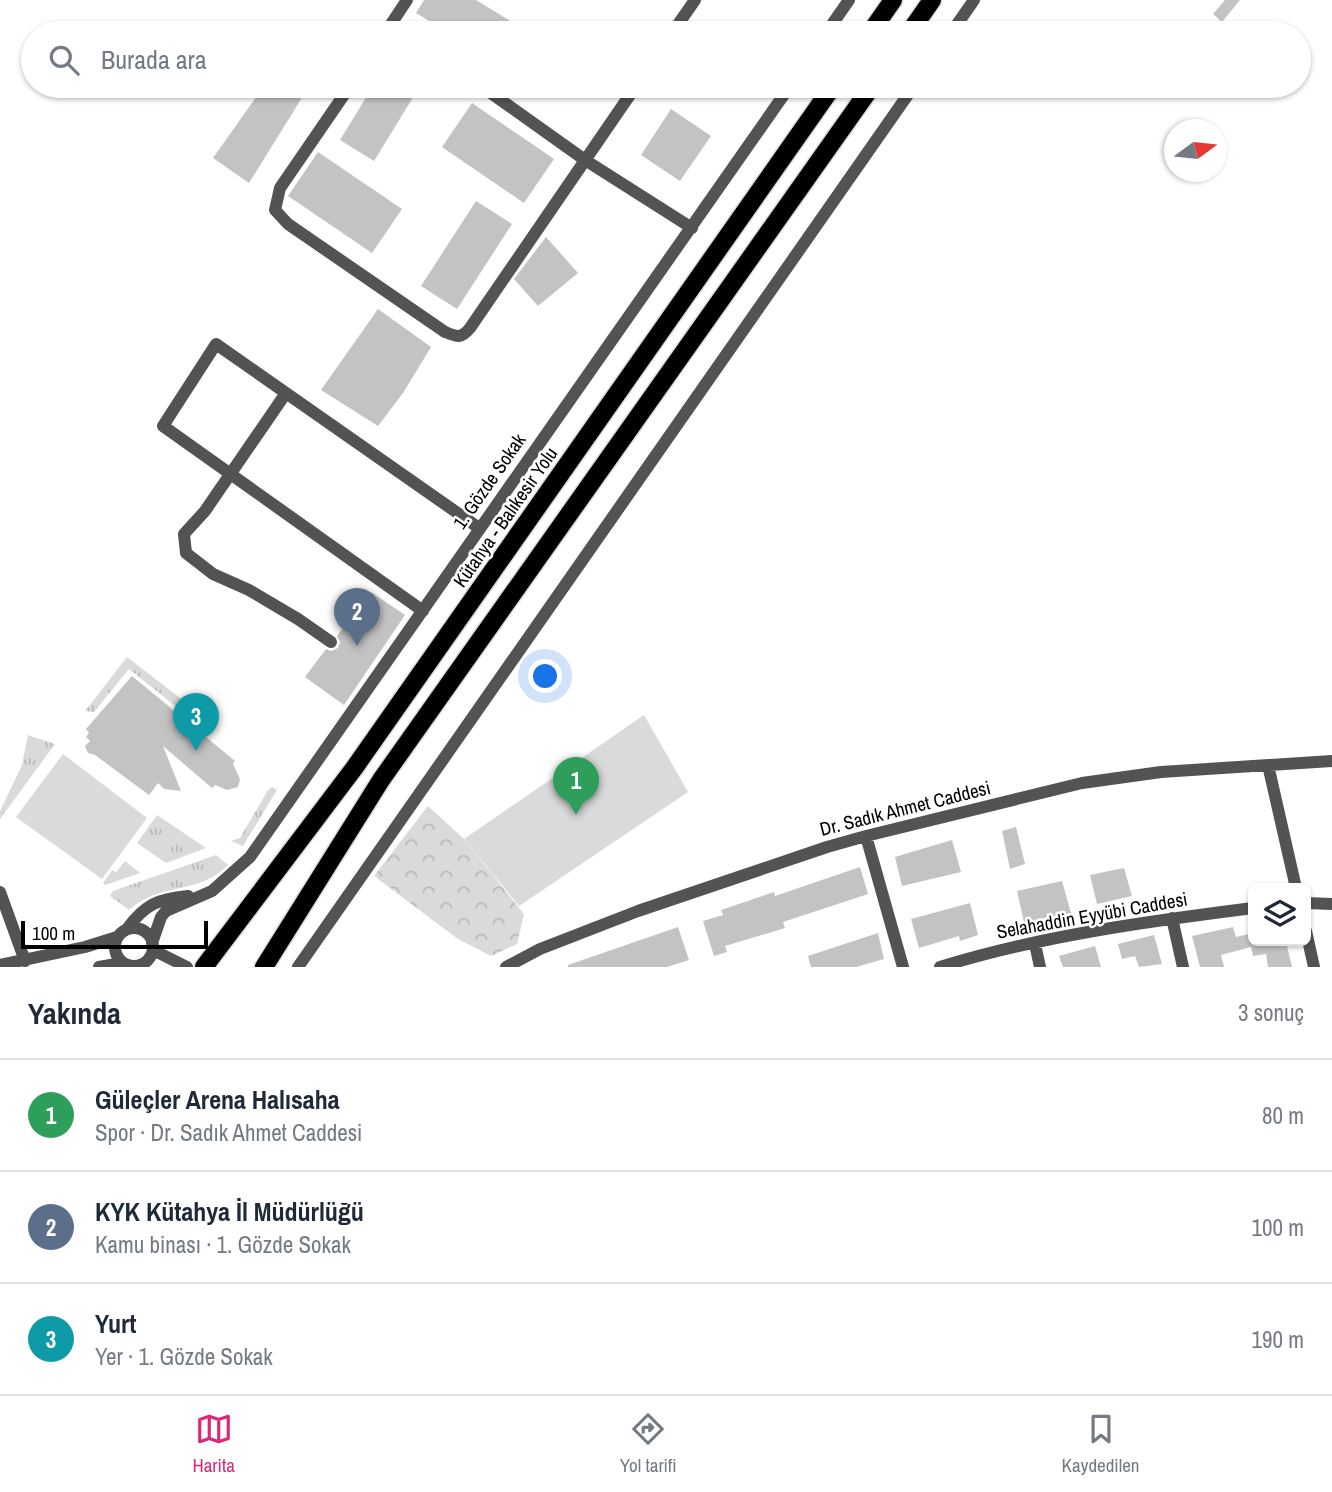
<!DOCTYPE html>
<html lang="tr">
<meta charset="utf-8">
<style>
:root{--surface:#fff;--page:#f6f6f7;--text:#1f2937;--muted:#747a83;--line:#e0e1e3;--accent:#db2777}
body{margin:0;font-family:"Archivo Narrow",sans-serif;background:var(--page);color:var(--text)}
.controls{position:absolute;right:21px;bottom:21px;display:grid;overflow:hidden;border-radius:10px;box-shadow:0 2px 5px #0004}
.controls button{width:63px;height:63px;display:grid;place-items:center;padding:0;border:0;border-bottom:2px solid var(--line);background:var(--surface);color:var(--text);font:35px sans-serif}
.compass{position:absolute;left:1164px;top:119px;width:63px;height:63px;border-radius:50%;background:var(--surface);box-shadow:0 2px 5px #0004;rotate:75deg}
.scale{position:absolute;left:21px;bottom:18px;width:187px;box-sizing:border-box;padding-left:7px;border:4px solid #000;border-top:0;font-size:19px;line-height:24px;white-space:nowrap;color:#000;-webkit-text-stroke:5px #fff;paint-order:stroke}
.you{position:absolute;left:546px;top:677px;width:24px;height:24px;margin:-18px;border:5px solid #fff;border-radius:50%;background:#1a73e8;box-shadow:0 0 0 10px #1a73e833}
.badge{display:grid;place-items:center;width:46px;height:46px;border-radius:50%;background:var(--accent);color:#fff;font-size:23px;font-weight:700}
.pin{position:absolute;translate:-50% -58px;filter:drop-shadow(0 2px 4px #0008)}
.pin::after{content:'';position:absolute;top:37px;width:24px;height:21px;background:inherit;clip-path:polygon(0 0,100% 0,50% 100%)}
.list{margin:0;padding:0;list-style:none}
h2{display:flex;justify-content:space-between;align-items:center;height:91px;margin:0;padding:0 28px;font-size:30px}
h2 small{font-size:23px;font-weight:400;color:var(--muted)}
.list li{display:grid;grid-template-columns:46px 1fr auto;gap:21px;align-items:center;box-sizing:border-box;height:112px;padding:0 28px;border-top:2px solid var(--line)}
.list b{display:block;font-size:26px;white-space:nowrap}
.list p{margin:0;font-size:23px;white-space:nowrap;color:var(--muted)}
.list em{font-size:23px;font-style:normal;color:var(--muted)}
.icon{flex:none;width:38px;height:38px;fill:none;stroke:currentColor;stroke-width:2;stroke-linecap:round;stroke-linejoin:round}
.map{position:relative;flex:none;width:1332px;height:967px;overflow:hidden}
.search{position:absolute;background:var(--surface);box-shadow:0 2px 5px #0004;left:21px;right:21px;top:21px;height:77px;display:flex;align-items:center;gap:18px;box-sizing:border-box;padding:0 24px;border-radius:38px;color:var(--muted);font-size:26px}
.sheet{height:427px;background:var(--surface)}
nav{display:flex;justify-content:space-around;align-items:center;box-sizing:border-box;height:98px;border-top:2px solid var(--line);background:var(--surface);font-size:19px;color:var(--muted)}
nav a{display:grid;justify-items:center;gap:4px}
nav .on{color:var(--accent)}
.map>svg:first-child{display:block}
.grass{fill:url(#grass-tufts)}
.park{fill:url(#park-crowns)}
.garden{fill:#dadada}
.building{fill:#c3c3c3}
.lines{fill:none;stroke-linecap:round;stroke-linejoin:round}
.highway-casing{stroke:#dbdbdb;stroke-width:21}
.minor{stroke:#535353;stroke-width:12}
.highway{stroke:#000;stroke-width:18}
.labels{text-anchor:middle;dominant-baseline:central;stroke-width:5;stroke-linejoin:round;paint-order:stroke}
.street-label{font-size:19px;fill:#000;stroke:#fff}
</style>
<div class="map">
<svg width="1332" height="967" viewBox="0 0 1332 967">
<defs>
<pattern id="grass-tufts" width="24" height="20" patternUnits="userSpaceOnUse" patternTransform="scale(1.75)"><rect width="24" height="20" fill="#dadada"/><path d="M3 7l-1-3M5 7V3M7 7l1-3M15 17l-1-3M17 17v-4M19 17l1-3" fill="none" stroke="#b9b9b9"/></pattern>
<pattern id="park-crowns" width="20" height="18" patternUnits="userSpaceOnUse" patternTransform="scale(1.75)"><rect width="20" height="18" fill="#dadada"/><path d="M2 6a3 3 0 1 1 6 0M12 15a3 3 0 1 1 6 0" fill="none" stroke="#b9b9b9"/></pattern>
</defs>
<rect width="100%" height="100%" fill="#fff"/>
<path class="grass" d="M127 657 202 715 184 713 129 669 94 712 85 711Z
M28 735 55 744 0 819V811L22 765Z
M272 787 277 790 243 846 231 841 240 838 268 790Z
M157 815 206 848 166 863 137 843Z
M216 855 228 865C198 896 161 881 129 910L110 896 113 891Z
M125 861 140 873 105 885 103 883 112 870 116 872Z"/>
<path class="park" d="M428 806 464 839 524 914 517 944 491 956 458 939 374 876Z"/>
<path class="garden" d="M644 715 688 792 519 906 464 839Z
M63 754 147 818 102 879 16 817Z"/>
<path class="building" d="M424 0H476L520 27 517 33H449L416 13Z
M1225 0H1240L1222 22 1213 14Z
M264 86H289L303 96 249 183 213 158Z
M373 86H420L374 161 340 140Z
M472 103 554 159 524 203 442 147Z
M671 109 711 136 680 181 641 155Z
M318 152 402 209 372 253 288 196Z
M476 201 512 224 457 309 421 286Z
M546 237 578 273 538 306 514 279Z
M378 309 431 347 403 393 378 426 321 390Z
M371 592 405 615 344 705 305 677 326 649 331 651 338 648 340 642 337 636Z
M132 676 235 761 233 764 240 779 238 787 227 790 215 785 212 788 163 746 181 791 164 789 158 783 149 795 95 755 88 753 85 746 90 741 86 737 89 733 86 729Z
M1016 827 1025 864 1010 869 1002 831Z
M952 840 961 872 902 886 895 857Z
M860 867 868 894 783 922 785 928 725 946 727 952 714 956 703 921 723 915 721 910 774 892 775 896Z
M1124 868 1132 896 1097 904 1090 875Z
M1062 881 1071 913 1024 922 1017 891Z
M970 903 978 935 960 941 959 936 919 948 911 919Z
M678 927 689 960 667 967H568V965Z
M1233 927 1236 937 1253 933V941H1286L1292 967H1268L1266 954 1253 956 1251 947 1221 955 1224 967H1200L1192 936Z
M878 933 884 959 856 967H811L808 956Z
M1154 935 1162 964 1139 967 1135 956 1122 959 1118 944Z
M1095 946 1101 967H1063L1059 956Z"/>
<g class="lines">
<g class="highway-casing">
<path id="highway" d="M870 33 893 0
M909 33 932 0
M204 967 355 767 833 86
M264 967 381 780 872 86"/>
</g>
<path class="minor" d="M392 23 407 33
M385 33 407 0
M672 33 695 0
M826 33 849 0
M951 33 974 0
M350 86 280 188 275 210 288 224 445 332C457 337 461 339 470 328L636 86
M481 86 585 160 692 228
M286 393 205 511 184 534 186 553 213 574 249 590 298 619 331 642
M423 611 163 426 216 344 479 528
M1268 765 1296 888
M866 836 903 967
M0 892 25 961
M1306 903 1332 904
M1172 918 1183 967
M115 947a19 19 0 1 1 38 0a19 19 0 1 1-38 0Z
M127 929C145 904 158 899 188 896
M1306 931 1314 967
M152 943 161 917 166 911 212 891 250 857 790 86
M1035 944 1040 967
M153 950 187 967
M0 965 85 947 117 937
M99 967 122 963
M298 967 914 86
M506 967 540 949 638 911 827 847 866 836 1082 783 1161 772 1332 761
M940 967C1039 936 1150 921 1253 908"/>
<use href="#highway" class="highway"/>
</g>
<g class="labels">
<g class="street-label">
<text transform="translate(489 481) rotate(-55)">1. Gözde Sokak</text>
<text transform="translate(505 517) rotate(-55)">Kütahya - Balıkesir Yolu</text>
<text transform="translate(905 808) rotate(-14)">Dr. Sadık Ahmet Caddesi</text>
<text transform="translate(1092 915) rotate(-10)">Selahaddin Eyyübi Caddesi</text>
</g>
</g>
</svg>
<div class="controls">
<button><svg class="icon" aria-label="layers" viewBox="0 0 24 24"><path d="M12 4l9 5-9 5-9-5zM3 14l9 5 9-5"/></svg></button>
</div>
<svg class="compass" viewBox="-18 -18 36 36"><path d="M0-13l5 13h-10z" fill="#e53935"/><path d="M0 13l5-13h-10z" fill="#747a83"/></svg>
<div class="scale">100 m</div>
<div class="you"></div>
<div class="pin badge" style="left:576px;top:815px;background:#2e9e5b">1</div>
<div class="pin badge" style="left:357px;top:646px;background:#5c6f8a">2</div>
<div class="pin badge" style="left:196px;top:751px;background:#0f9aa8">3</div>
<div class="search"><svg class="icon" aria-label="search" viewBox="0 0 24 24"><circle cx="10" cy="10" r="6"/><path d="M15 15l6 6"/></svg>Burada ara</div>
</div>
<section class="sheet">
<h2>Yakında<small>3 sonuç</small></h2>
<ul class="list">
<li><span class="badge" style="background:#2e9e5b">1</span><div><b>Güleçler Arena Halısaha</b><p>Spor · Dr. Sadık Ahmet Caddesi</p></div><em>80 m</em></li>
<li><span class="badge" style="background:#5c6f8a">2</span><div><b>KYK Kütahya İl Müdürlüğü</b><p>Kamu binası · 1. Gözde Sokak</p></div><em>100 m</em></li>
<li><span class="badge" style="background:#0f9aa8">3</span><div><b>Yurt</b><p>Yer · 1. Gözde Sokak</p></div><em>190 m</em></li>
</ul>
</section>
<nav>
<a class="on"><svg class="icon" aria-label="map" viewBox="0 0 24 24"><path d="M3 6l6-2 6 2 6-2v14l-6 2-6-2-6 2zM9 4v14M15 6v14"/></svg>Harita</a>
<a><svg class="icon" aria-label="directions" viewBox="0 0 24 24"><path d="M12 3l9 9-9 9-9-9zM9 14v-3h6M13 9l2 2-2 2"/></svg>Yol tarifi</a>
<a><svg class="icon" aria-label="saved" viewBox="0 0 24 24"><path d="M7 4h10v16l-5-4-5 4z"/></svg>Kaydedilen</a>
</nav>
